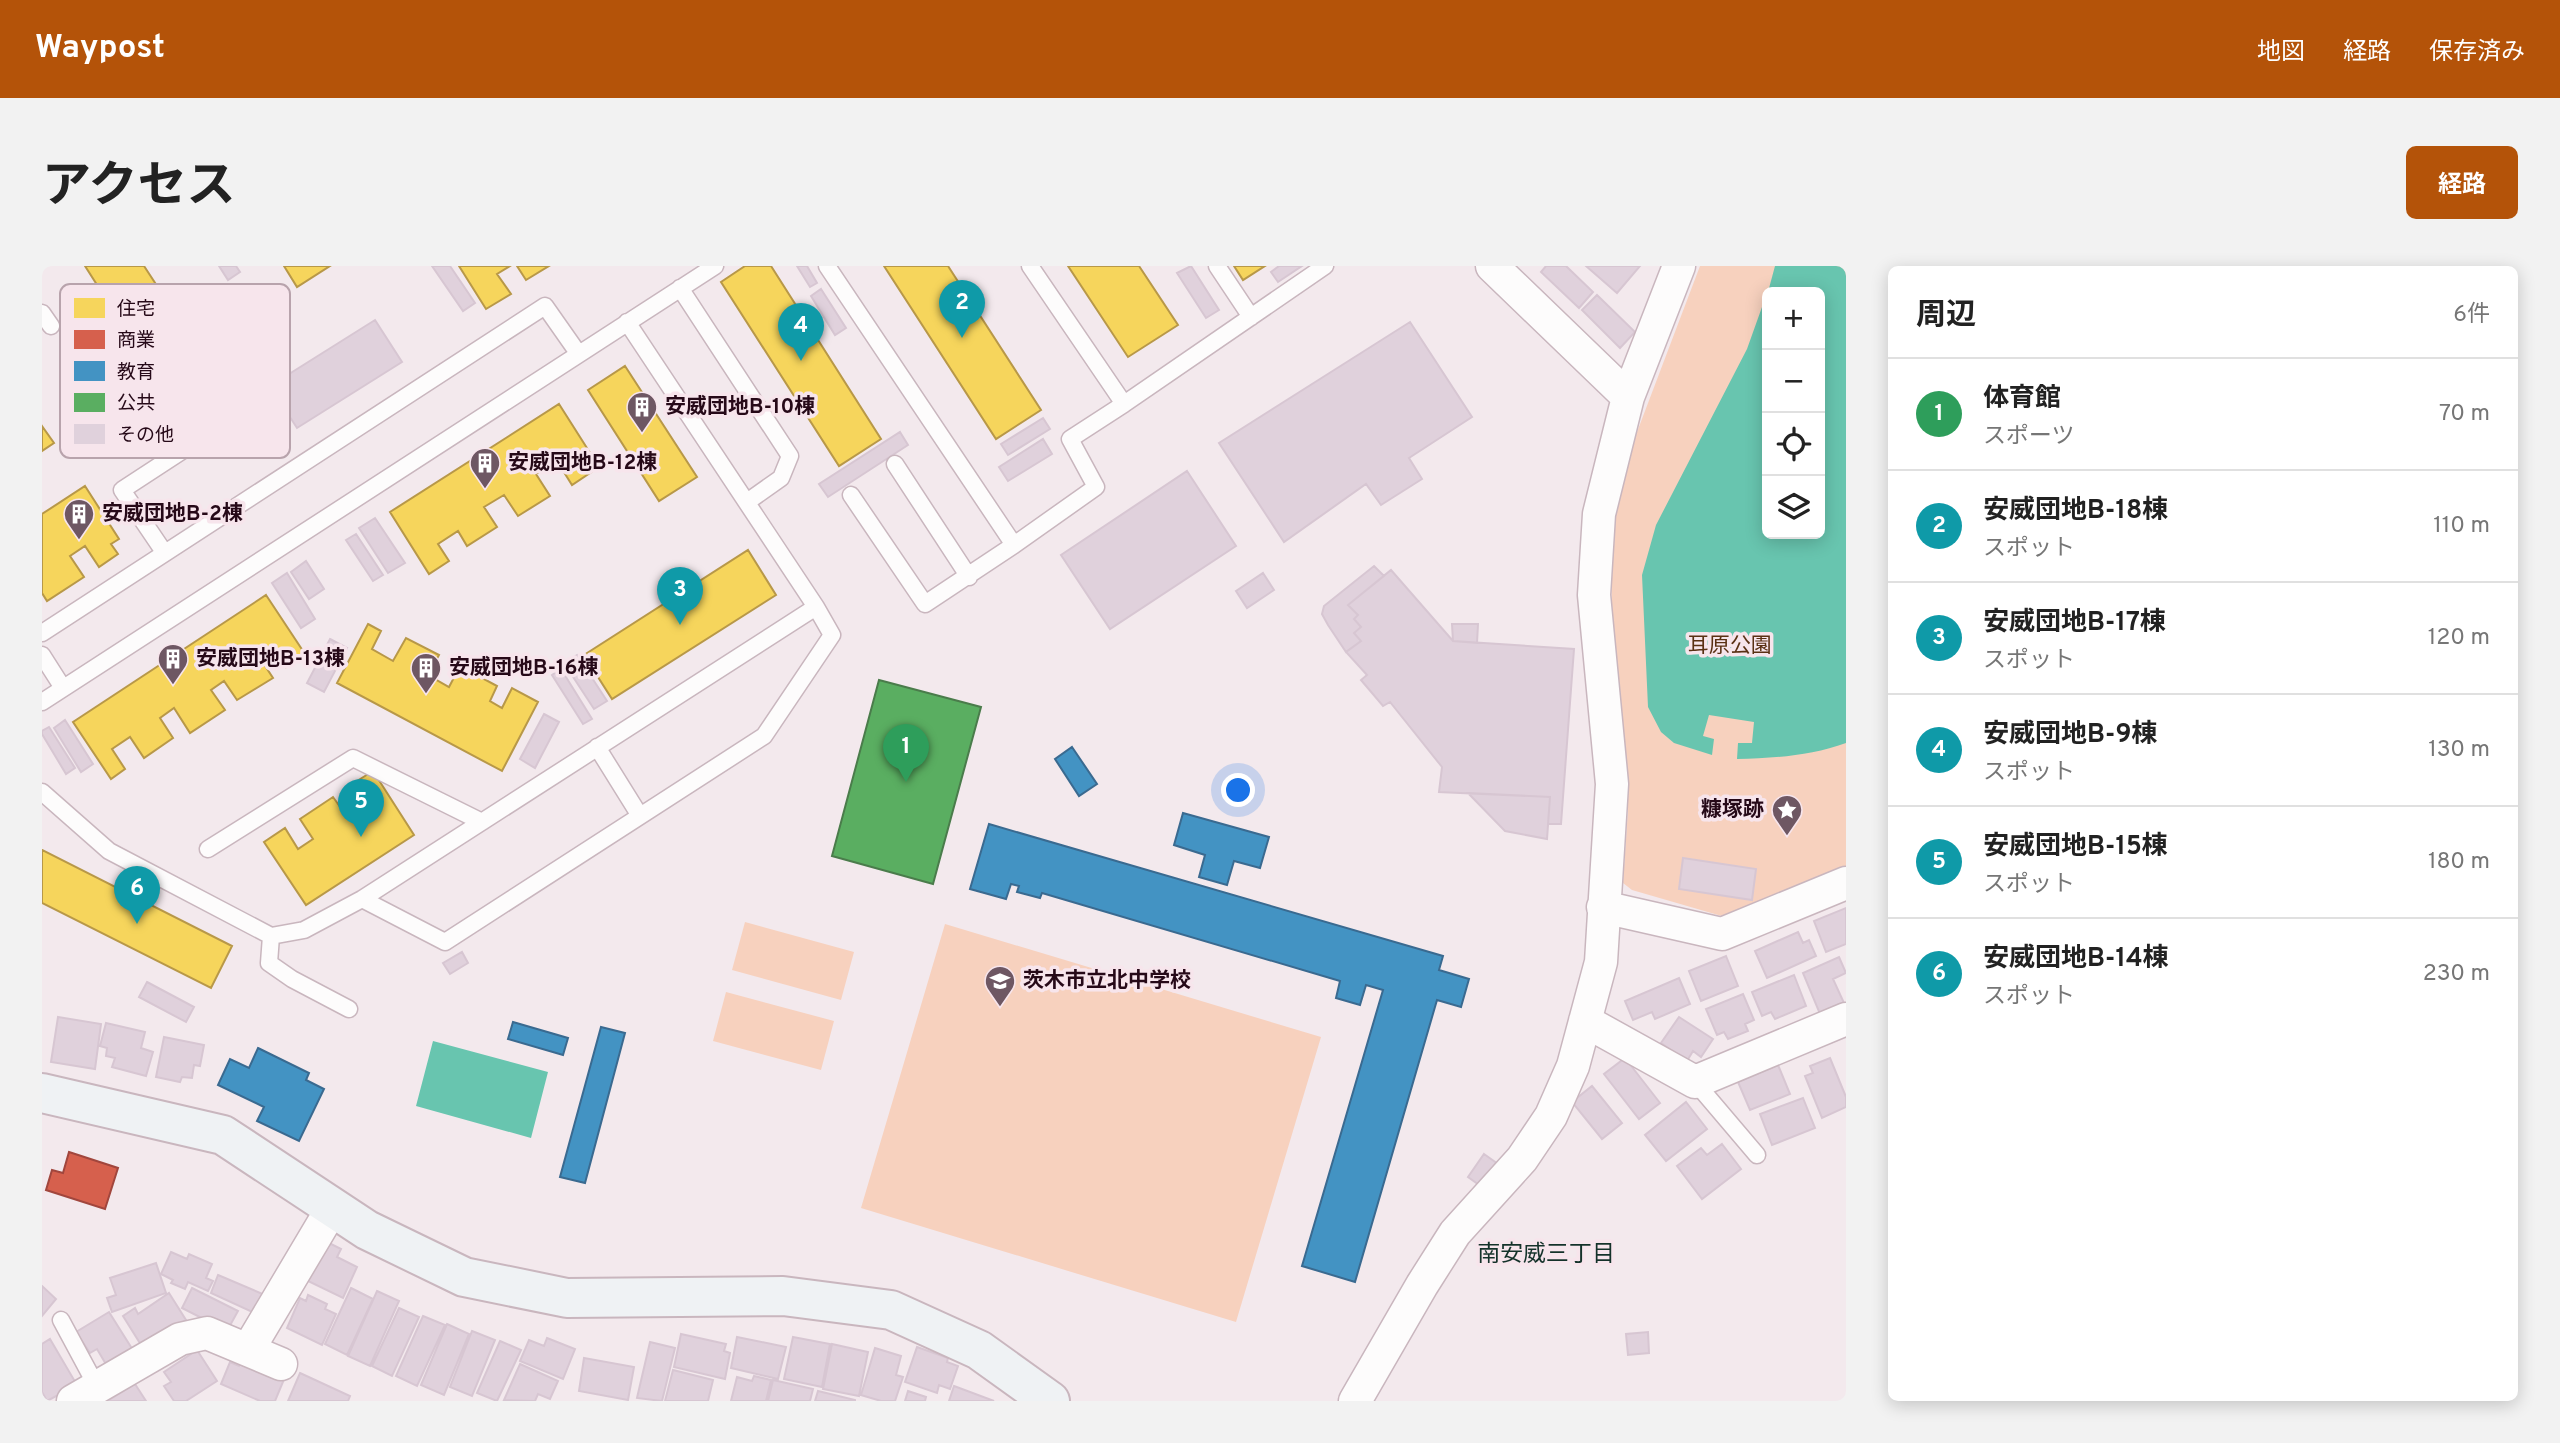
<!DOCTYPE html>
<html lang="ja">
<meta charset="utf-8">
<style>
:root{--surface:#fff;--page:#f2f2f2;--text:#222;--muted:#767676;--line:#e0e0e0;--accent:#b45309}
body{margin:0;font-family:Overpass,"Noto Sans JP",sans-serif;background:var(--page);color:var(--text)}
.controls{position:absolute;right:21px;top:21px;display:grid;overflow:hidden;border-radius:10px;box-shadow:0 4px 18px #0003}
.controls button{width:63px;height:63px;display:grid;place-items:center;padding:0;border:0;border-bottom:2px solid var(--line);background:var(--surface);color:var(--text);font:35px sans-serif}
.you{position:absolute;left:1197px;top:525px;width:24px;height:24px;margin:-18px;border:5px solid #fff;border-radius:50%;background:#1a73e8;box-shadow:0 0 0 10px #1a73e833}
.badge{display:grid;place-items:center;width:46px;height:46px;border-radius:50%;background:var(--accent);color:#fff;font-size:23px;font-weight:700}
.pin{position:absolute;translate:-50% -58px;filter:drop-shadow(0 2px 4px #0008)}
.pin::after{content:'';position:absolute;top:37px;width:24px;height:21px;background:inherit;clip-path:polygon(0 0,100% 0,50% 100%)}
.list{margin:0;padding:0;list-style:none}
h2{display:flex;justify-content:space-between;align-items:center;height:91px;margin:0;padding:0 28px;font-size:30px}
h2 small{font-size:23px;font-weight:400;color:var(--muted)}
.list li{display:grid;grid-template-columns:46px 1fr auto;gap:21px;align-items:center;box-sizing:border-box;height:112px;padding:0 28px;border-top:2px solid var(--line)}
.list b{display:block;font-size:26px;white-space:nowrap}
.list p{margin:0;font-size:23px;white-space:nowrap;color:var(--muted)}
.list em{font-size:23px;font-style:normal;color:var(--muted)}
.icon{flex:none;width:38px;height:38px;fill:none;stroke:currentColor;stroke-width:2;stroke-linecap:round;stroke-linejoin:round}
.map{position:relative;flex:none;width:1804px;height:1135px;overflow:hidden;border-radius:10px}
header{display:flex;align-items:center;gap:42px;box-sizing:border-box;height:98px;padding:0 35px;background:var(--accent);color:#fff}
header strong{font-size:33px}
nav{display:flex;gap:38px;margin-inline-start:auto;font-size:24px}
.intro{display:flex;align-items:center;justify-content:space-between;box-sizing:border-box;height:168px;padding:0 42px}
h1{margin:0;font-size:49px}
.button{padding:18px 32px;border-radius:10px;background:var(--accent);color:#fff;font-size:24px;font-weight:700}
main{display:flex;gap:42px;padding:0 42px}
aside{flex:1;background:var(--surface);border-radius:10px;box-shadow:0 4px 18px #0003}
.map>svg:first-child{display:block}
.green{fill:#f7d1be;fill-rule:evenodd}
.water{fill:#68c5af}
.homes{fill:#f6d55c;stroke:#b89848;stroke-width:2}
.shops{fill:#d6604d;stroke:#a1463d;stroke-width:2}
.schools{fill:#4393c3;stroke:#3a6a90;stroke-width:2}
.public{fill:#5aae61;stroke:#4a7c4b;stroke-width:2}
.building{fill:#e0d1dc;stroke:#d7c6d2;stroke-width:2}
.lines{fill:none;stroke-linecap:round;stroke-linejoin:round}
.lane-casing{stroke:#c9b6be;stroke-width:19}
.street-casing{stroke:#c9b6be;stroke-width:35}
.secondary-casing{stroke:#c9b6be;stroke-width:42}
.lane{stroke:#fdfcfc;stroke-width:16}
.street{stroke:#fdfcfc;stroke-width:32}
.secondary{stroke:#eff2f4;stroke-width:38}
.labels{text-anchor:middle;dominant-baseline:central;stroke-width:7;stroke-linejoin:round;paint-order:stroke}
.poi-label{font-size:21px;font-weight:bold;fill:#260918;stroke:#f7e5ec;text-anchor:start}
.park-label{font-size:21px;fill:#5a3013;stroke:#f7e5ec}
.neighbourhood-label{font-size:23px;fill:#14322a;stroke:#f7e5ec}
.key{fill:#f7e5ec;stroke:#b8a3ac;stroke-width:2}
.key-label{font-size:19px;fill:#260918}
</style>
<header>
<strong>Waypost</strong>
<nav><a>地図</a><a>経路</a><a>保存済み</a></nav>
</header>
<div class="intro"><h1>アクセス</h1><a class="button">経路</a></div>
<main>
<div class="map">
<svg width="1804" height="1135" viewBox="0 0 1804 1135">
<rect width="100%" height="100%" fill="#f3e9ed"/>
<path class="green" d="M1658 0H1804V602L1690 653 1590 624 1581 617 1586 544 1575 445 1567 272 1581 203ZM1725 26H1778V268H1725Z
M703 656 812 686 799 734 690 704Z
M903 658 1279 771 1194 1056 819 942Z
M684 726 792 755 779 804 671 775Z"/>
<path class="water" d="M1733 0H1804V477C1769 490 1732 492 1695 493L1696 477H1710L1712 456 1667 449 1661 470 1672 473 1670 489 1632 477 1619 466 1606 441 1600 309 1614 259 1705 83 1725 27V268H1778V26H1726Z
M391 775 506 806 489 872 374 840Z"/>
<path class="homes" d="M43 0H102L155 81 96 120 84 103 102 91 87 68 68 81 45 45 64 33Z
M242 0H288L255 21Z
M417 0H468L455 8 469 28 444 43Z
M475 0H507L484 14Z
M703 0H729L839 173 797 200 679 16Z
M842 0H906L999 144 954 173Z
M1026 0H1097L1136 59 1086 91Z
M1192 0H1223L1201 14Z
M583 100 655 211 617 235 546 124Z
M517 138 557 201 530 219 515 195 494 208 508 230 476 250 462 229 442 241 455 261 425 280 416 265 396 278 407 295 387 308 348 246Z
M0 160 12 177 0 185Z
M43 220 77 273 69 278 76 288 57 301 43 280 28 290 42 311 5 335 0 327V248Z
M706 284 734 329 570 433 542 389Z
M224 329 263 388 244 401 230 381 216 389 231 412 195 434 182 415 169 424 183 444 148 467 132 442 118 452 131 472 102 492 88 471 70 483 83 503 69 513 31 456Z
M326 358 339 365 330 383 351 395 364 372 397 389 386 409 407 421 418 400 455 420 448 435 460 442 470 422 496 436 460 505 295 417Z
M331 505 372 569 264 639 222 576 243 562 256 583 271 573 258 553 291 531 306 552 321 542 307 520Z
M0 584 190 680 169 722 0 637Z"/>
<path class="shops" d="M27 886 76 902 63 943 4 924 10 904 21 907Z"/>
<path class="schools" d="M1030 481 1055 518 1037 530 1013 493Z
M1141 547 1227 571 1218 602 1192 595 1185 619 1157 611 1163 589 1132 579Z
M947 558 1401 690 1397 704 1427 713 1419 741 1395 734 1313 1016 1260 1000 1341 724 1324 719 1318 739 1294 732 1298 715 1000 627 998 632 975 626 977 620 969 618 964 633 928 623Z
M471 756 526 772 521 789 466 773Z
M559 761 583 767 543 917 518 911Z
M216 782 267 807 264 814 282 823 257 875 215 855 222 841 176 819 188 793 207 802Z"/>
<path class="public" d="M837 414 939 441 891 618 790 590Z"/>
<path class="building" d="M177 0H194L198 6 186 14Z
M390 0H408L433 37 421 45Z
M755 0H765L775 17 768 21Z
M1149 0 1177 44 1164 52 1135 7Z
M1237 0H1260L1236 16 1229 6Z
M1504 0H1524L1551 26 1537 42 1499 6Z
M1544 0H1598L1575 27Z
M779 23 804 62 793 69 769 30Z
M1555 29 1593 66 1578 82 1540 44Z
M333 54 360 96 255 162 228 120Z
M1368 56 1430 151 1367 192 1380 213 1339 239 1324 218 1242 276 1177 177Z
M1001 152 1008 163 966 189 959 178Z
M858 166 866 179 786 231 777 218Z
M1001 173 1010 188 966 215 957 201Z
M1145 205 1194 280 1068 363 1019 289Z
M333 252 363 297 346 307 317 262Z
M314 268 341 309 331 315 304 274Z
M264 295 282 323 267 333 249 306Z
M1332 300 1342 310 1306 339 1316 349 1312 353 1319 361 1312 367 1319 375 1304 386 1286 359 1280 348 1282 340Z
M1349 304 1411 375 1532 383 1519 558H1506L1508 531 1397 526 1400 501 1348 436 1341 440 1319 414 1325 409 1304 386 1319 375 1312 367 1319 361 1312 353 1316 349 1306 339Z
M245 307 273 353 259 362 230 317Z
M1221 307 1232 324 1205 342 1194 325Z
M1410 358H1436L1435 377 1411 375Z
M288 373 305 382 282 426 265 417Z
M535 389 565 435 552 443 522 397Z
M519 403 550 453 541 458 510 409Z
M502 448 517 456 493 502 478 493Z
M23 454 51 498 39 506 12 462Z
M7 461 33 502 24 508 0 468V465Z
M1426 527 1508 531 1505 573 1463 565Z
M1641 592 1714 603 1710 634 1637 623Z
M1804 642V678L1784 686 1772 655Z
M1756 666 1761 677 1767 674 1774 690 1725 712 1713 685Z
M420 686 426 697 408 708 401 697Z
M1684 690 1696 720 1659 735 1647 705Z
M1797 691 1804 707 1791 713 1802 737 1778 748 1761 707Z
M1752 709 1764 740 1733 753 1729 746 1720 750 1710 726Z
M1637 712 1648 738 1613 753 1610 746 1591 754 1583 735Z
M105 716 152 741 144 756 97 731Z
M1701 728 1712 754 1703 758 1706 765 1686 773 1682 766 1675 769 1664 743Z
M16 751 59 758 53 803 9 796Z
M1637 751 1671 773 1659 791 1651 785 1645 795 1619 777Z
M64 757 103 766 99 782 111 786 104 810 70 801 73 792 64 790 65 782 58 780Z
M122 771 162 779 158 800 152 799 150 812 140 811 138 816 114 811Z
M1583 792 1618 837 1597 853 1562 808Z
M1788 792 1804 831V841L1780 852 1763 810 1771 807 1768 800Z
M1736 799 1748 828 1708 844 1696 816Z
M1550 820 1580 857 1560 873 1530 836Z
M1761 832 1773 862 1730 879 1718 848Z
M1644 836 1665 863 1624 895 1603 869Z
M1680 878 1699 903 1660 933 1635 900 1659 882 1665 889Z
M1442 888 1456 898 1440 921 1426 911Z
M283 975 299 983 295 991 315 1001 301 1032 264 1014Z
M129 986 145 993 147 988 170 998 164 1012 171 1015 166 1025 146 1016 143 1023 129 1017 131 1014 119 1008Z
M114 997 124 1027 70 1046 65 1032 74 1029 68 1012Z
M176 1009 223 1029 215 1048 169 1027Z
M0 1020 14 1033 0 1050Z
M150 1022 196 1045 185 1065 140 1042Z
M309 1022 331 1033 305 1089 283 1078Z
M335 1025 357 1035 328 1100 306 1090Z
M127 1027 144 1054 101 1082 81 1050 93 1042 96 1048Z
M266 1029 285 1038 283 1043 294 1048 280 1079 245 1062 258 1032 264 1035Z
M357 1042 377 1051 350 1110 330 1100Z
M67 1046 94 1089 68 1105 55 1083 48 1087 34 1066Z
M381 1050 403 1059 375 1120 354 1110Z
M405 1058 427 1068 402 1129 379 1119Z
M430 1065 453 1074 430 1130 408 1121Z
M1606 1066 1607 1087 1586 1089 1584 1068Z
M639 1068 684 1078 682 1085 688 1087 683 1113 632 1101Z
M695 1071 744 1081 736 1113 689 1102Z
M751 1071 788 1078 780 1121 742 1113Z
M505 1072 533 1083 521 1113 478 1095 487 1074 502 1080Z
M8 1073 35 1119 5 1135 0 1126V1078Z
M458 1075 479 1084 455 1135 435 1127Z
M608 1076 633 1082 620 1135 595 1132Z
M790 1078 826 1086 817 1130 781 1123Z
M875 1081 906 1092 905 1096 916 1100 908 1123 897 1119 895 1127 863 1116Z
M833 1082 859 1090 854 1109 861 1111 853 1135H839L819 1129Z
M155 1084 175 1115 144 1135H132L122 1120 129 1116 122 1106Z
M200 1092 243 1111 233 1135H218L179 1118 188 1096 197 1100Z
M542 1092 592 1101 586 1134 537 1125Z
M478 1098 516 1115 508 1133 496 1128 493 1135 462 1134Z
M631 1104 671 1114 666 1135H623Z
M258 1107 308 1130 306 1135H246Z
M712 1110 729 1114 724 1135H689L695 1111 710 1115Z
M731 1114 771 1123 768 1135H726Z
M93 1118 104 1135H68L67 1134Z
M912 1120 952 1135H907Z
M776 1125 813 1134V1135H773Z
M866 1125 884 1131 883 1135H863Z"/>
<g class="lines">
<g class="lane-casing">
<path id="lane" d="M785 0 972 279 883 338 809 229
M1175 0 1209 51
M638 22 748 190 739 212 705 236
M0 47 9 60
M1082 138 1283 0
M853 198 927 311
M972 279 1054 221 1028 173 1082 138 988 0
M122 286 80 224 204 143
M0 367 503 40 536 87
M0 389 21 422
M0 436 673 0
M555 481 598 550
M0 526 67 585 229 670 227 697 250 713 307 743
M166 583 311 492 440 556
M320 633 403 676 722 470 790 369 774 341
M229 670 262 664 320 633 774 341 585 56
M1653 816 1715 889
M19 1054 55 1121"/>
</g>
<g class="street-casing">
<path id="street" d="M1450 0 1586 131
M1561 641 1680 668 1804 617
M1543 755 1653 816 1804 753
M206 1084 291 941
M31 1135 138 1073 165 1067 239 1098
M1313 1135 1380 1019 1413 967 1480 893 1509 850 1531 800 1559 696 1570 518 1552 329 1557 248 1586 131 1637 0"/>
</g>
<g class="secondary-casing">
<path id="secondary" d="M0 827 181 869 325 964 422 1011 525 1032 741 1030 849 1044 937 1084 1008 1135"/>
</g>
<use href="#lane" class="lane"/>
<use href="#street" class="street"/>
<use href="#secondary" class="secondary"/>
</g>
<defs>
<g id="building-pin" transform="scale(1.575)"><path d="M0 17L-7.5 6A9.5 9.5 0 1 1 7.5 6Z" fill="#6e5763" stroke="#f7e5ec"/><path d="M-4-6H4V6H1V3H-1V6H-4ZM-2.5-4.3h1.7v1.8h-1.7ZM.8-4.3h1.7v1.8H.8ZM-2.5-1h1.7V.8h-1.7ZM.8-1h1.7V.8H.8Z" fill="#fff"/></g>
<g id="sight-pin" transform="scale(1.575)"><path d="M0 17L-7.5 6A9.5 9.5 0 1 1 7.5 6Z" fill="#6e5763" stroke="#f7e5ec"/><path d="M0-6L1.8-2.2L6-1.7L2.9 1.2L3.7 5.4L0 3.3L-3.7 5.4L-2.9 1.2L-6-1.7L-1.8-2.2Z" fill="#fff"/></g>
<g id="school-pin" transform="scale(1.575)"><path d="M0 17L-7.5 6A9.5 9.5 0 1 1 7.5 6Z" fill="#6e5763" stroke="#f7e5ec"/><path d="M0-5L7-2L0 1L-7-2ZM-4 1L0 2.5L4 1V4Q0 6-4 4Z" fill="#fff"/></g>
</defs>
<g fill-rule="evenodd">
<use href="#building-pin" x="600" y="141"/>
<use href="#building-pin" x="443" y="197"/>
<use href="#building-pin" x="37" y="248"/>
<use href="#building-pin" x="131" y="393"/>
<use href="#building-pin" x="384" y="402"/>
<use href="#sight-pin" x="1745" y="544"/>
<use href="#school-pin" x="958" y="715"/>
</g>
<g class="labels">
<g class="poi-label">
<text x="623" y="141">安威団地B-10棟</text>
<text x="466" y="197">安威団地B-12棟</text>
<text x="60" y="248">安威団地B-2棟</text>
<text x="154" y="393">安威団地B-13棟</text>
<text x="407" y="402">安威団地B-16棟</text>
<text x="1722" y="544" text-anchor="end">糠塚跡</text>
<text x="981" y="715">茨木市立北中学校</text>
</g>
<g class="park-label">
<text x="1688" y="380">耳原公園</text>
</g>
<g class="neighbourhood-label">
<text x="1504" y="989">南安威三丁目</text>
</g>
</g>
<rect x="18" y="18" width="230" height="174" rx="10" class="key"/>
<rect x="32" y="32" width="31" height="20" fill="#f6d55c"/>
<rect x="32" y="64" width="31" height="19" fill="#d6604d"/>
<rect x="32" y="95" width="31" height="20" fill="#4393c3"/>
<rect x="32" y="127" width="31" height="19" fill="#5aae61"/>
<rect x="32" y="158" width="31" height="20" fill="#e0d1dc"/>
<g class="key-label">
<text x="75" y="49">住宅</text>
<text x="75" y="80">商業</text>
<text x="75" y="112">教育</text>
<text x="75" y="143">公共</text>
<text x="75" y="175">その他</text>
</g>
</svg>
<div class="controls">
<button>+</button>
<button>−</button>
<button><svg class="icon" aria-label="locate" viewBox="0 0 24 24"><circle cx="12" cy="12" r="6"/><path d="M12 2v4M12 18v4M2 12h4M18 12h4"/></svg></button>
<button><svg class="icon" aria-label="layers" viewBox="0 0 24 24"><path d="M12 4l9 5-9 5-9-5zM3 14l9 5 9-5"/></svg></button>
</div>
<div class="you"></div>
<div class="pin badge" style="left:864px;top:516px;background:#2e9e5b">1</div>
<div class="pin badge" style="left:920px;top:72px;background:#0f9aa8">2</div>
<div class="pin badge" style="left:638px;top:359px;background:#0f9aa8">3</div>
<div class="pin badge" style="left:759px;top:95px;background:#0f9aa8">4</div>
<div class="pin badge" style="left:319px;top:571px;background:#0f9aa8">5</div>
<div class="pin badge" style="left:95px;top:658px;background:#0f9aa8">6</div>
</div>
<aside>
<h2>周辺<small>6件</small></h2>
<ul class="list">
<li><span class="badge" style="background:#2e9e5b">1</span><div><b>体育館</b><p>スポーツ</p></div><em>70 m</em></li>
<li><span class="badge" style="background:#0f9aa8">2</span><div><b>安威団地B-18棟</b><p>スポット</p></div><em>110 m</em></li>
<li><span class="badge" style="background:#0f9aa8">3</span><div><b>安威団地B-17棟</b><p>スポット</p></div><em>120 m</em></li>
<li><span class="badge" style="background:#0f9aa8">4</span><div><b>安威団地B-9棟</b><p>スポット</p></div><em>130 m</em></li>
<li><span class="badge" style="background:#0f9aa8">5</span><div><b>安威団地B-15棟</b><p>スポット</p></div><em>180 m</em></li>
<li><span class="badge" style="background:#0f9aa8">6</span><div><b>安威団地B-14棟</b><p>スポット</p></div><em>230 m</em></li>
</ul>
</aside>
</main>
